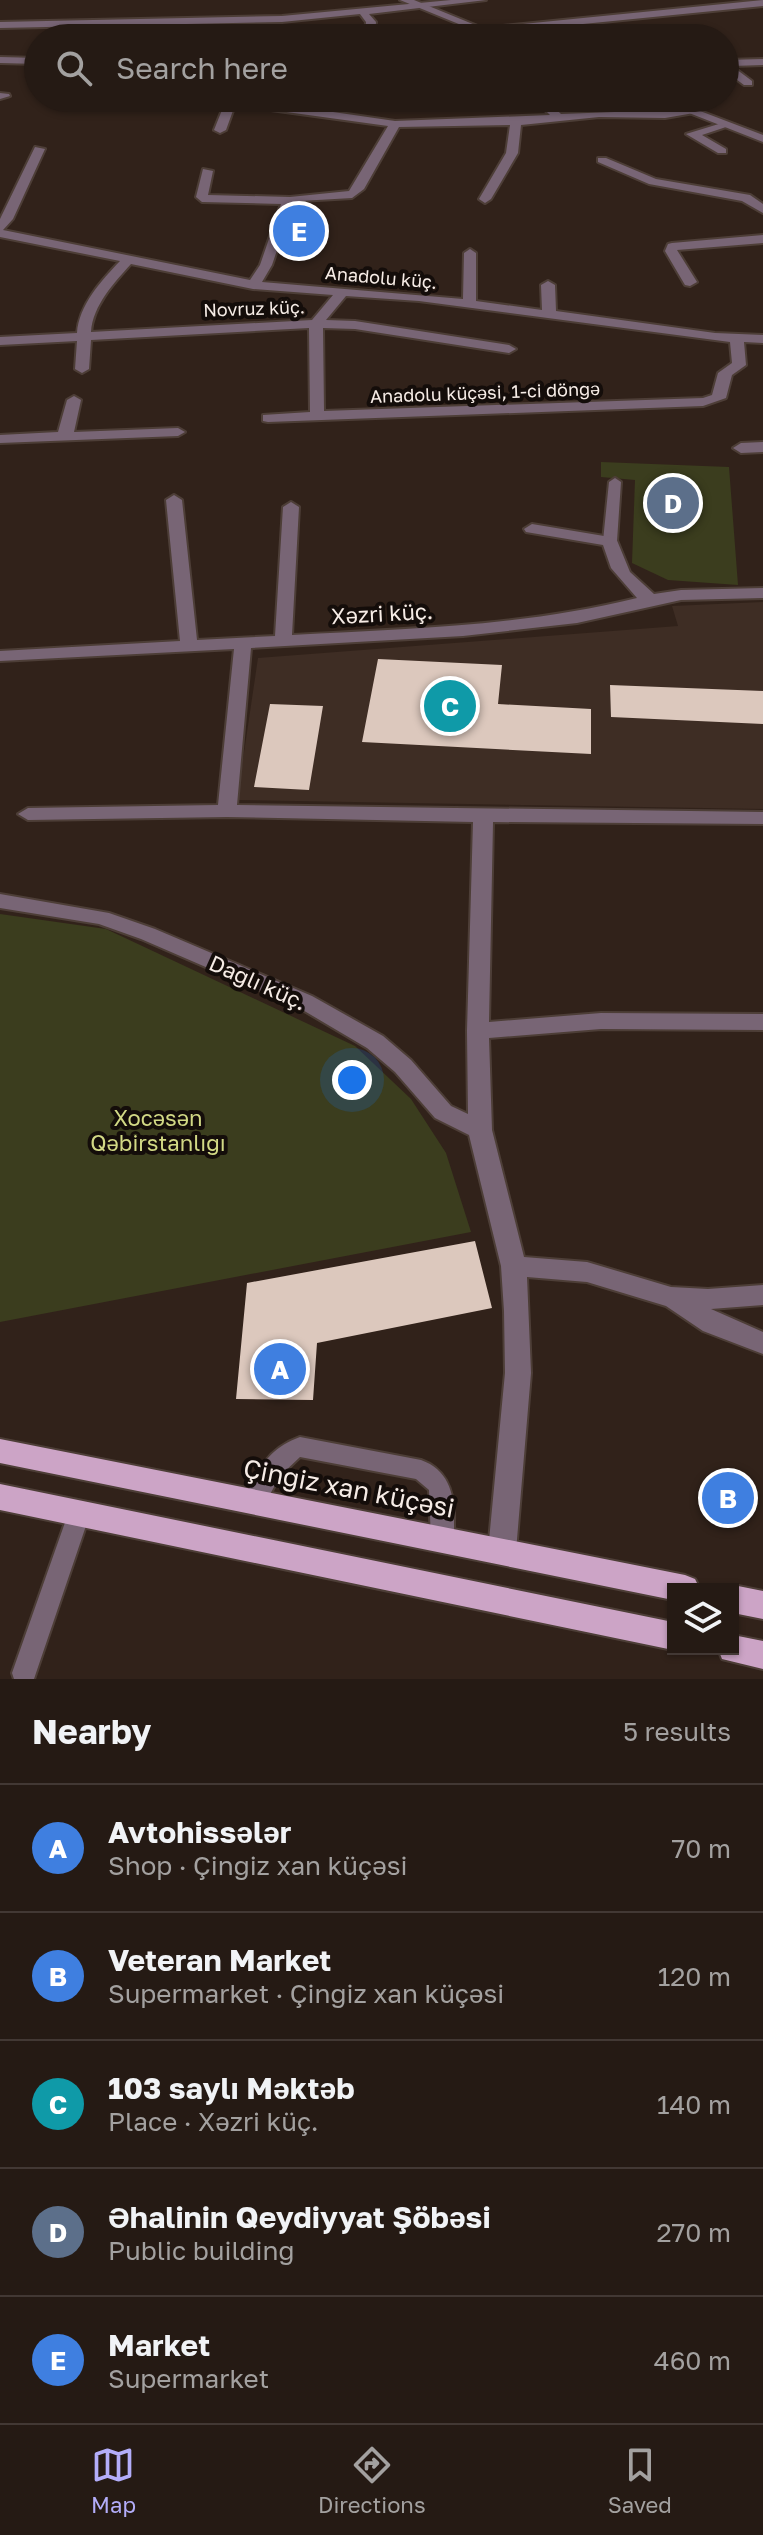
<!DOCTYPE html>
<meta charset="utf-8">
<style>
:root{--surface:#251a14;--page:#2d231d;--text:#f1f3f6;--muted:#a3a1a0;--line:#423834;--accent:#b3adf9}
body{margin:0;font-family:"Golos Text",sans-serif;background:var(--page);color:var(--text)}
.controls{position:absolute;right:24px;bottom:24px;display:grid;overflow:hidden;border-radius:0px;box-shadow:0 2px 6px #0004}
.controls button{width:72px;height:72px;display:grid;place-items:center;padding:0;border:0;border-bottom:2px solid var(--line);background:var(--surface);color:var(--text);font:40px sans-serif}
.you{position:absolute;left:352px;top:1080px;width:28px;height:28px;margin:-20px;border:6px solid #fff;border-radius:50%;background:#1a73e8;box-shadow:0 0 0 12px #1a73e833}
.badge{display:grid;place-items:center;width:52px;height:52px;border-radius:50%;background:var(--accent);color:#fff;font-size:26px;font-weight:700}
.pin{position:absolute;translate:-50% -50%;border:4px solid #fff;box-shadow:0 2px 8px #0006}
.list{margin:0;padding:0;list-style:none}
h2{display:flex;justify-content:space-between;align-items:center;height:104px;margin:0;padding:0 32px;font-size:34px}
h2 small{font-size:26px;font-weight:400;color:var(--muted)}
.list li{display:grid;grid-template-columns:52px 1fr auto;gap:24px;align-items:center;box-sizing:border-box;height:128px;padding:0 32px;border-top:2px solid var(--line)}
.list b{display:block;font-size:30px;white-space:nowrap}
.list p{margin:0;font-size:26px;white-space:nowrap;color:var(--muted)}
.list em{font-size:26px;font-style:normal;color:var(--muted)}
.icon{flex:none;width:44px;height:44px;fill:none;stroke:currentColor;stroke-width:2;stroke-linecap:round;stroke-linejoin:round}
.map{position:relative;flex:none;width:763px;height:1679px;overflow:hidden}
.search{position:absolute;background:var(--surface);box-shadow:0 2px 6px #0004;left:24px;right:24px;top:24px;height:88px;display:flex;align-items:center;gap:20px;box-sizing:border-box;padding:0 28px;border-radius:44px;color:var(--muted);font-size:30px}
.sheet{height:744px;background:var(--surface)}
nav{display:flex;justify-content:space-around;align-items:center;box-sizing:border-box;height:112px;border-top:2px solid var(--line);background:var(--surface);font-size:22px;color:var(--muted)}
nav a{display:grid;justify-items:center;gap:4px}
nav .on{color:var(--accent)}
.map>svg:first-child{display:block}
.industrial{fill:#3e2d24}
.green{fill:#3b3d1e}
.building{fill:#dcc8bd}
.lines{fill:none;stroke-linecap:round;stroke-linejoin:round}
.service-casing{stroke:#4d3e37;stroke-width:4}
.minor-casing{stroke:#4d3e37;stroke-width:4}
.tertiary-casing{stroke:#4d3e37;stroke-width:4}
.primary-casing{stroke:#4d3e37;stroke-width:4}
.service{fill:#786575;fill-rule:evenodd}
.minor{fill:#786575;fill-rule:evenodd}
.tertiary{fill:#786575;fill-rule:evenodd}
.primary{fill:#cca4c6;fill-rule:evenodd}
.labels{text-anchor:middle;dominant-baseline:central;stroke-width:8;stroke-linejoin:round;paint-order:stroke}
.far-street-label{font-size:18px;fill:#f6ece6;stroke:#140d0a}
.street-label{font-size:22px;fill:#f6ece6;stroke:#140d0a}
.park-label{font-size:22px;fill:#d2d985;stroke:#140d0a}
.near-street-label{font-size:26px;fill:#f6ece6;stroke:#140d0a}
</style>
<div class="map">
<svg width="763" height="1679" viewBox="0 0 763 1679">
<rect width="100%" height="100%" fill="#31221a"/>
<path class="industrial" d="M763 602V809L237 800 258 658 678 626 672 606Z"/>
<path class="green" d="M601 462 729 467 738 585 668 580 632 563 635 480 601 477Z
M0 914 106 929 355 1046 411 1099 446 1153 471 1232 0 1322Z"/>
<path class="building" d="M378 659 502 665 498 704 591 709V754L362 742Z
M610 685 763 691V724L611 717Z
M270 704 323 706 309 790 254 787Z
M475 1241 492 1308 317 1343 313 1400 236 1399 247 1283Z"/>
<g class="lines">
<g class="service-casing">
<path id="service" d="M615 478 621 482 617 541 610 545 603 541 609 482Z
M300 1437 421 1460C449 1470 455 1495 454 1522 454 1532 455 1539 451 1547L443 1550 435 1547 431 1540 429 1490 416 1479 300 1457 280 1476 262 1509 254 1512 246 1509 243 1502C257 1471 267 1449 300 1437Z
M79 1504 87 1507 90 1514 36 1673 34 1679H14L12 1673 68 1514 71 1507Z"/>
</g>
<g class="minor-casing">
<path id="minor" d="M451 0H486L369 14 376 22 375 34 370 37 365 34 366 22 360 14 282 22 0 28V22L282 16Z
M763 0V6L483 34 478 31 483 28Z
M0 57 38 58V64L0 63Z
M763 59V65L732 66 752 81V85H744L725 71V60Z
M0 93 9 94 10 96 0 99Z
M153 98 250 100 395 121 550 115 533 98H544L561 114 694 109V113L665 118 599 117 521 125 518 153 491 199 485 203 479 199 506 153 510 125 399 127 364 189 352 198 300 201 292 206 272 265 262 282 463 299 464 253 470 249 476 253V301L542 310 541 285 548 281 555 285 556 311 715 333 763 335V343L744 342 746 365 732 375 726 398 703 406 268 422 263 421V415L310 412 309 328 91 340 89 369 82 373 75 369 77 341 0 345V337L77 333C79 305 101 281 120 261L0 237V219L35 147 45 149 13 219 3 230 250 280 260 265 281 204 202 202 196 197 203 169 213 171 208 195 290 197 349 191 388 126 235 105 226 130 220 133 214 130 224 105 158 101ZM131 264 253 289 333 295 312 320 91 332C93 305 114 283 131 264ZM346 296 419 301 730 342 732 363 718 373 712 395 703 398 324 411 323 328 355 329 509 353 516 349 509 345 355 321 326 320Z
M722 123 732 125 702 135 726 149V153H718L686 134Z
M598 158H606L656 179 750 195 763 204V213L742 201 649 184 598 162Z
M763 235V243L677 250 697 282 690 286 685 285 665 251 668 244 672 243Z
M74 396 81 400 74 432 178 428 185 432 178 436 0 443V435L58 432 67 400Z
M763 442V452L741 453 733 448 741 443Z
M174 495 182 500 197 640 275 636 283 507 291 502 299 507 292 635C408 629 524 626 637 598L611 568 603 545 526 532 524 529 532 524 616 538 630 572 654 594 681 590 763 588V598L681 600 577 623 463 636 251 648 237 805 763 812V824L493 822 489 1022 601 1013 763 1014V1030L601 1029 489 1038 492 1130 524 1257 587 1262 671 1287 708 1289 763 1285V1305L711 1309 763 1332V1354L703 1331 666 1306 587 1282 527 1277 531 1373 516 1551 512 1560 502 1564 492 1560 488 1551 505 1373 504 1311 501 1266 469 1135 435 1118 395 1072 367 1048 296 1006 141 939 99 924 0 908V894L109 913 155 929 312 996 383 1036 411 1060 451 1106 468 1114 467 1031 473 822 227 817 28 820 18 814 28 808 218 805 234 649 0 661V651L180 641 166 500Z"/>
</g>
<g class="tertiary-casing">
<path id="tertiary" d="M400 0H414L507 38H493Z
M651 98H666L763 135V142Z"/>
</g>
<g class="primary-casing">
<path id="primary" d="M0 1439 685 1575 695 1579 700 1589H673V1600L0 1463Z
M0 1484 673 1622V1649H676L673 1650 0 1510Z
M733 1585 763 1591V1619L733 1613V1589H723Z
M733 1635 763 1641V1669L722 1659 718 1649H733Z"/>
</g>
<use href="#service" class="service"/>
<use href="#minor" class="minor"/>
<use href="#tertiary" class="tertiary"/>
<use href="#primary" class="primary"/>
</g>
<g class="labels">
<g class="far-street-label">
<text transform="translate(381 277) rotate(5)">Anadolu küç.</text>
<text transform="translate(254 308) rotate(-2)">Novruz küç.</text>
<text transform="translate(485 392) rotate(-2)">Anadolu küçəsi, 1-ci döngə</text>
</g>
<g class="street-label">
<text transform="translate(382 613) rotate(-3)">Xəzri küç.</text>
<text transform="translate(258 982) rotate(24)">Dağlı küç.</text>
</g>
<g class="park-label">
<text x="158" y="1117">Xocəsən<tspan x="158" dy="25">Qəbirstanlığı</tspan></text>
</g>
<g class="near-street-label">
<text transform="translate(349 1488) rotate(11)">Çingiz xan küçəsi</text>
</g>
</g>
</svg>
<div class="controls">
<button><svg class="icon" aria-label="layers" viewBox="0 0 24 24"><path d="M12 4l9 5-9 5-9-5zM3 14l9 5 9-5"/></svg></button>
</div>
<div class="you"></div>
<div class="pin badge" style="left:280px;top:1369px;background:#3f7fe0">A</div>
<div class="pin badge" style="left:728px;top:1498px;background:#3f7fe0">B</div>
<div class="pin badge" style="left:450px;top:706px;background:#0f9aa8">C</div>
<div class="pin badge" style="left:673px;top:503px;background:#5c6f8a">D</div>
<div class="pin badge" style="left:299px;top:231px;background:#3f7fe0">E</div>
<div class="search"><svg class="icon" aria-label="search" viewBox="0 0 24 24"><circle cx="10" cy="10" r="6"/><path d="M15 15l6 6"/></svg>Search here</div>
</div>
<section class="sheet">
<h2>Nearby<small>5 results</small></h2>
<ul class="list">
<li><span class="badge" style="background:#3f7fe0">A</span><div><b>Avtohissələr</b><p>Shop · Çingiz xan küçəsi</p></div><em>70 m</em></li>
<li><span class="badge" style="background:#3f7fe0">B</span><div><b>Veteran Market</b><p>Supermarket · Çingiz xan küçəsi</p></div><em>120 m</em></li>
<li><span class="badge" style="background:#0f9aa8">C</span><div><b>103 saylı Məktəb</b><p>Place · Xəzri küç.</p></div><em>140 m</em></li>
<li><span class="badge" style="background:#5c6f8a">D</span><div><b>Əhalinin Qeydiyyat Şöbəsi</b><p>Public building</p></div><em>270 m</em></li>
<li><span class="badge" style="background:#3f7fe0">E</span><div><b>Market</b><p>Supermarket</p></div><em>460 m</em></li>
</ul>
</section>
<nav>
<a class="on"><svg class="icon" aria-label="map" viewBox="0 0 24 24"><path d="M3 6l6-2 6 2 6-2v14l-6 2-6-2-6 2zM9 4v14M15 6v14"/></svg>Map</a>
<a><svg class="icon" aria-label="directions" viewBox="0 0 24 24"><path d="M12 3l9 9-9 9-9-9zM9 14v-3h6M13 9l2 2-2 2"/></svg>Directions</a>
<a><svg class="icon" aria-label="saved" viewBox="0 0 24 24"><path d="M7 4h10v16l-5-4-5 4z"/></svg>Saved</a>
</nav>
